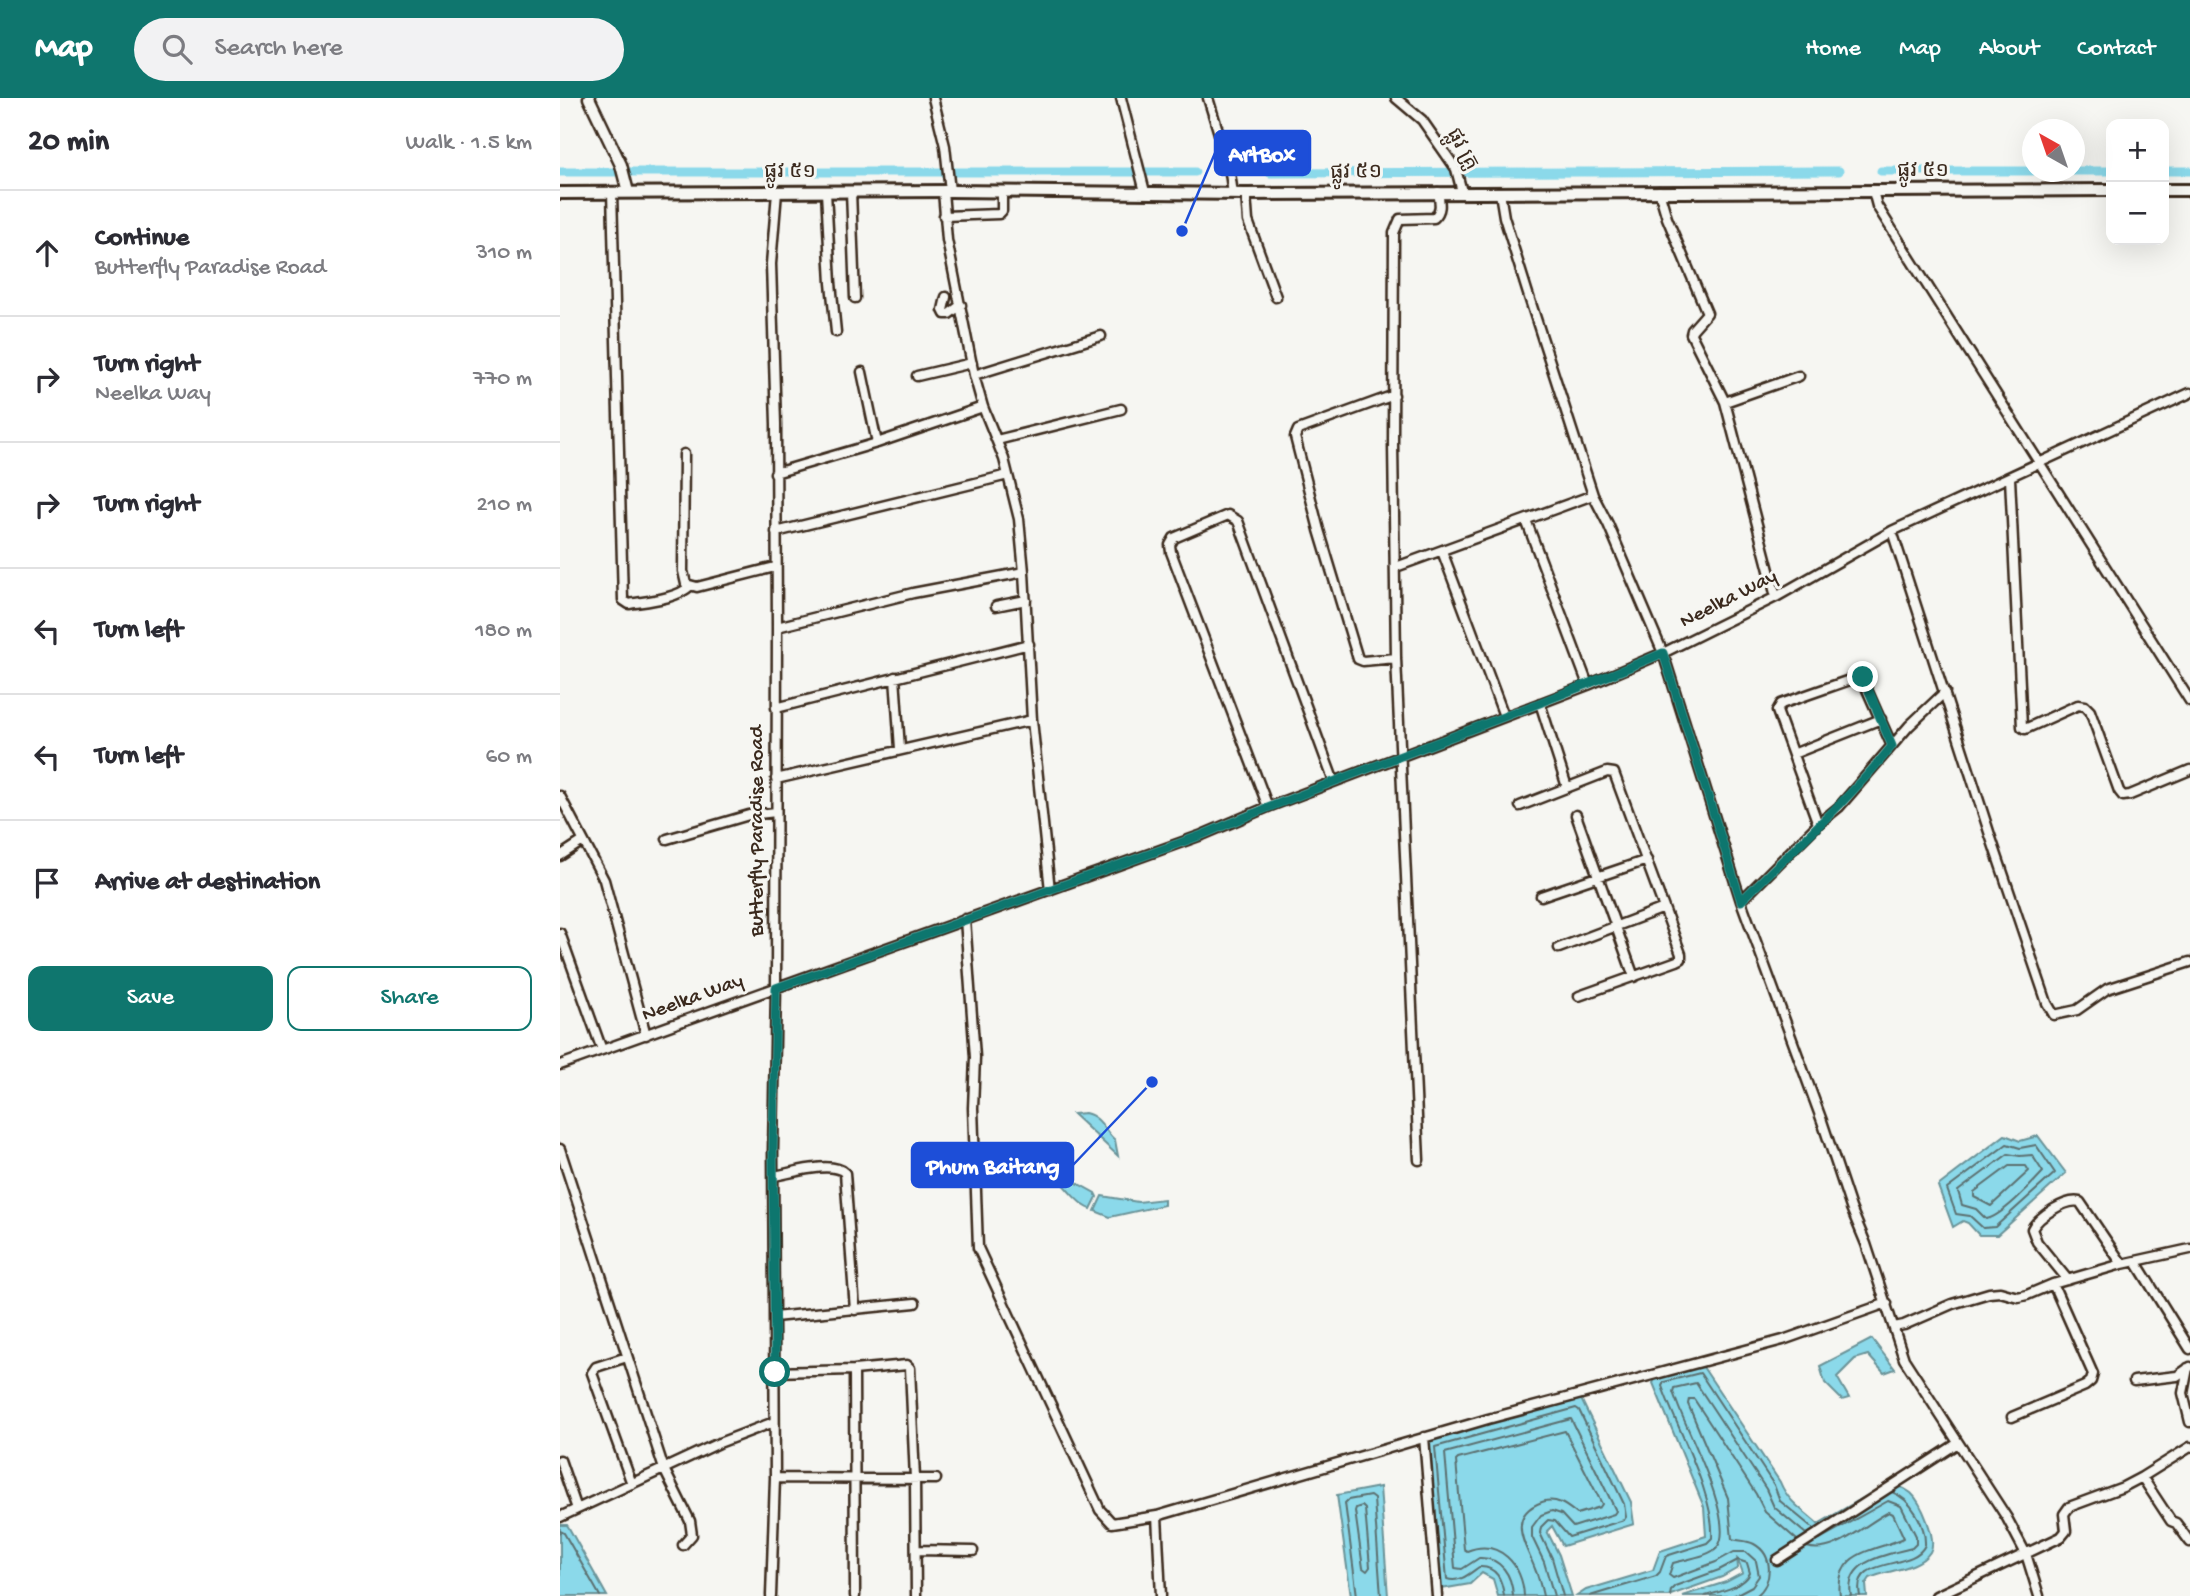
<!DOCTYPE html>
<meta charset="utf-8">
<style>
:root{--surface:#fff;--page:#f2f2f3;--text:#2b2b33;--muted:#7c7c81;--line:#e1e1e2;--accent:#0f766e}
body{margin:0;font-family:"Gochi Hand","Noto Sans Khmer",sans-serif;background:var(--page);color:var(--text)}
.controls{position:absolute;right:21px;top:21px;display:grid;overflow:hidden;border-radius:14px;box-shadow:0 7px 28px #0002}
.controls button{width:63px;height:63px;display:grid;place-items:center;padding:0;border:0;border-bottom:2px solid var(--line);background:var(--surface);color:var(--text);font:35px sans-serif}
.compass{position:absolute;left:1462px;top:21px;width:63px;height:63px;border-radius:50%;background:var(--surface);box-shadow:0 7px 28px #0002;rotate:320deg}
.stop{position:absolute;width:21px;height:21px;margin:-16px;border:5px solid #0f766e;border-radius:50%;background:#fff}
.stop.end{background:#0f766e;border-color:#fff;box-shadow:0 2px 7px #0008}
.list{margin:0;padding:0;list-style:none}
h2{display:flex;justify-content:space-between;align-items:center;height:91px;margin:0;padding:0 28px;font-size:30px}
h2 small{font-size:23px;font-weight:400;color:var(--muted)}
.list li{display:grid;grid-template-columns:46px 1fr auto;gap:21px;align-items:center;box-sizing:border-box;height:126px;padding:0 28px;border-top:2px solid var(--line)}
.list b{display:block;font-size:26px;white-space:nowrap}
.list p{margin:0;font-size:23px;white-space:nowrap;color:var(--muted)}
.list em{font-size:23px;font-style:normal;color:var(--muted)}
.actions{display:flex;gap:14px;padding:21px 28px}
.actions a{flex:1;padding:16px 0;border:2px solid var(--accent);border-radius:14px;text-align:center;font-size:24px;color:var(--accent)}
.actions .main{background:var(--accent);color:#fff}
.icon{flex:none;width:38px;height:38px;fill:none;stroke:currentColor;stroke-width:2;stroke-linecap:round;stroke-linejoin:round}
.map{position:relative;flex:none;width:1630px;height:1498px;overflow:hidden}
header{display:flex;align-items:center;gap:42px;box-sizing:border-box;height:98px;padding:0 35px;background:var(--accent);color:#fff}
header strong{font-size:33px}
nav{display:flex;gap:38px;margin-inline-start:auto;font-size:24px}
.search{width:490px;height:63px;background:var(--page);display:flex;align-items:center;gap:18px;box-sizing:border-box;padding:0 24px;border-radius:38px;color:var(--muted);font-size:26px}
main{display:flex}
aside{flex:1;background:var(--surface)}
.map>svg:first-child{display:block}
.water{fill:#8bd9ea;stroke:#6b9398;stroke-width:2}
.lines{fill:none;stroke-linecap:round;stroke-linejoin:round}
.shore{stroke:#5b7070;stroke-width:2}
.canal{stroke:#8bd9ea;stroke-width:9}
.minor-casing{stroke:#3b2a1e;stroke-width:13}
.tertiary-casing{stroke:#3b2a1e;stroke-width:15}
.secondary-casing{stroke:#3b2a1e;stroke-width:16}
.minor{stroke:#f6f6f2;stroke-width:8}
.tertiary{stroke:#f6f6f2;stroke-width:10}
.secondary{stroke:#f6f6f2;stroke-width:10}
.route{stroke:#0f766e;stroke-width:9}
.labels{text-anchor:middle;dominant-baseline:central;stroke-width:6;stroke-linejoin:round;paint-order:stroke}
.street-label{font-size:21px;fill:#3b2a1e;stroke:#f6f6f2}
.leader{fill:none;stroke:#1d4ed8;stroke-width:2.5}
.callout-dot{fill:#1d4ed8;stroke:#f6f6f2;stroke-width:2.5}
.callout{fill:#1d4ed8;stroke:#1d4ed8;stroke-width:2.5}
.callout-label{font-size:23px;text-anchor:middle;font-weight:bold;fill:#fff}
</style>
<header>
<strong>Map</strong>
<div class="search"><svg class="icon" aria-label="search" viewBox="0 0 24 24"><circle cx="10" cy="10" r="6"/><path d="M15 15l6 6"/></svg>Search here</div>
<nav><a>Home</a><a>Map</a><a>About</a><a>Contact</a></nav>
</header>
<main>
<aside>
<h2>20 min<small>Walk · 1.5 km</small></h2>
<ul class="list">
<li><svg class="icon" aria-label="ahead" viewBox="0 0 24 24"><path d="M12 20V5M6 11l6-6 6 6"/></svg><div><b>Continue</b><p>Butterfly Paradise Road</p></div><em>310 m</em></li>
<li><svg class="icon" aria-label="right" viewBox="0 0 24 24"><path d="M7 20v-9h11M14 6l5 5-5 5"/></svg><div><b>Turn right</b><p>Neelka Way</p></div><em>770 m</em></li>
<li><svg class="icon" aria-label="right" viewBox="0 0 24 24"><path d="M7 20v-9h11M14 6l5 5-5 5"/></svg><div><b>Turn right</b></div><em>210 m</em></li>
<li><svg class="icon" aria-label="left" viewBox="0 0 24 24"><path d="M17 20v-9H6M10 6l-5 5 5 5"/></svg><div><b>Turn left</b></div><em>180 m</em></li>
<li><svg class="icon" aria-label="left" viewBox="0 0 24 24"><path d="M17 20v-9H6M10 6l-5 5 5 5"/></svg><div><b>Turn left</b></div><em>60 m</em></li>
<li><svg class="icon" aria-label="arrive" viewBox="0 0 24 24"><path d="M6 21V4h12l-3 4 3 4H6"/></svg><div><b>Arrive at destination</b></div></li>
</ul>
<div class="actions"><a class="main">Save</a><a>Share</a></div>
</aside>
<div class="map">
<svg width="1630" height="1498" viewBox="0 0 1630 1498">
<rect width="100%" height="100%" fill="#f6f6f2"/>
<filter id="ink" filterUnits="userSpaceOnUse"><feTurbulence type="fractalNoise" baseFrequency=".0143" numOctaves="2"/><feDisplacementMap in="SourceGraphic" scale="14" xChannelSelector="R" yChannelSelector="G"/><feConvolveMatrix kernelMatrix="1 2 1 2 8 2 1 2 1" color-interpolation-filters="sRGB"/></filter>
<g filter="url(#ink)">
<path class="water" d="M525 1015C542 1019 544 1033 555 1042L558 1058 513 1016Z
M1445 1037 1460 1043 1478 1038 1506 1075 1437 1137H1419L1408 1125 1403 1123 1393 1129 1378 1088Z
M487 1062H490L517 1085 535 1095 537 1099 531 1111C517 1107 498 1079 486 1067Z
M542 1098 578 1104 604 1101V1107L550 1119 535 1113Z
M1312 1241 1335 1271 1324 1275 1308 1257 1295 1261 1277 1279 1289 1300 1282 1302 1265 1285 1260 1268Z
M1141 1266 1220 1384C1228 1404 1243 1412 1258 1426L1325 1387C1333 1386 1344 1389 1351 1395 1361 1404 1378 1442 1370 1454 1359 1471 1327 1472 1310 1480L1306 1486 1307 1498H1122L1166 1484 1183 1475 1177 1459 1178 1470 1162 1479 1108 1498H1017L1026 1492 1093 1472 1100 1453 1146 1438 1144 1409 1093 1285 1097 1278Z
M1021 1301 1071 1404 1074 1426 1003 1448 992 1428 987 1433 999 1457 1012 1498H938L933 1481 922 1475 910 1486 881 1491 867 1342Z
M820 1389 828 1498H791L777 1397Z
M0 1427H7L9 1430 47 1498H0Z"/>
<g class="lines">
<path class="shore" d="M1447 1046 1460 1050 1476 1047 1495 1075 1435 1129 1423 1130 1410 1118 1396 1116 1387 1091Z
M1448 1056 1460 1058 1472 1057 1483 1074C1473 1085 1440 1120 1426 1121L1416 1111 1402 1107 1398 1093Z
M1449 1068H1466L1469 1073 1431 1108 1414 1099V1094Z
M802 1408 805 1411 810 1469 807 1473 803 1470 795 1413 796 1410Z
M0 1433 4 1435 40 1498
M1260 1441 1328 1403 1341 1408 1356 1438V1446L1352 1450C1326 1457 1284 1462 1291 1498
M1247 1449C1274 1458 1306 1425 1329 1414L1333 1416 1344 1440C1314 1454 1274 1452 1280 1498
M797 1498 785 1405 788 1402 810 1398 814 1401 821 1498
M944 1498C942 1482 937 1468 919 1469 909 1476 900 1485 887 1481L875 1349 1016 1310 1019 1312 1064 1406 1066 1419 1064 1422 1009 1439 995 1423 988 1422 981 1429 980 1435 992 1460 1003 1498
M953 1498C952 1477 941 1459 919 1460L902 1471 895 1470 885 1355 1011 1321 1056 1413 1054 1416 1013 1429 1001 1416 992 1413 981 1417 972 1429V1439L984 1464 994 1498
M964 1498C963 1467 939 1440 907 1453L904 1451 896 1363 898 1361 1005 1333 1042 1406 1040 1409 1017 1416C1007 1408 997 1399 982 1404 944 1418 967 1449 975 1471 979 1480 981 1489 983 1498
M1030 1498 1096 1478 1100 1474 1106 1458 1147 1445 1152 1440C1155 1397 1117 1331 1102 1288L1104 1284 1140 1275 1214 1387 1220 1403 1254 1431
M1110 1498 1111 1492 1115 1488 1159 1472 1178 1462 1187 1465 1190 1475C1184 1489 1159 1494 1145 1498
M1173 1498 1192 1488 1199 1478 1196 1463 1186 1454H1174L1156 1464 1113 1480 1109 1477 1113 1465C1125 1461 1150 1459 1158 1448 1175 1425 1129 1335 1119 1310L1113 1294 1114 1290 1136 1285 1206 1391 1214 1409 1246 1436
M1196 1498C1213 1485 1214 1457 1194 1446 1187 1442 1179 1443 1172 1441L1168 1400 1128 1306 1129 1301H1134L1196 1396 1205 1414 1237 1442
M1300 1498C1291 1456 1353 1474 1365 1447 1366 1427 1351 1401 1332 1394"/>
<path class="canal" d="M1321 73H1472
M1514 73H1551
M1604 73H1630
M0 74H635
M710 75 1279 73"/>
<g class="minor-casing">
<path id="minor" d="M373 0 385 48 390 93
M561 0 585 94
M648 0 669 68 673 96
M836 0 862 22 892 65 896 71 902 94
M291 93 295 200
M383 93 387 142 414 277 423 309 444 361 459 421 464 474 472 622 490 792
M1099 93 1107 120 1147 215 1132 232 1131 236 1165 304 1216 499
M1313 93 1317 108 1630 603
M52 94 63 502 69 506C87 503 117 501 130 488
M266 94 271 185 276 234
M940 95 944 119 968 196 1033 397 1048 426 1103 555 1181 803 1262 1023 1291 1110 1306 1146 1344 1261 1447 1420 1466 1456 1479 1498
M686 96 688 123 716 199
M384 118 439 116 442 113V94
M386 199 383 212 385 216H389L401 207
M302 274 317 345
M414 277 541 238
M357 278 412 265
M834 297 738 332 735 339 759 432 798 561 803 563 836 560
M1165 304 1239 278
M437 342 561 311
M124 356 123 473 126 486 137 489 215 469
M215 375 317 345 423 309
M1450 380 1462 629 1465 631 1518 607 1525 608 1530 613 1559 693 1563 698 1570 697 1630 672
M966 422 1028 587
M1332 433 1430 737 1487 905 1494 917 1517 912 1547 891 1630 864
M216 434 448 377
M882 453 944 618
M836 469 1033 397
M436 508 466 502
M217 529 353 495 464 474
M335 579 340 651
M980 605 1007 689
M216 610 469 546
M1233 656 1321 621
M216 681 472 622
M0 698 44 782 86 937
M960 708 1047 674 1054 675 1121 856V861L1117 863 1019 898
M708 709 611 454 610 447 614 440 668 417 678 423 774 684
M1016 717 1074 879
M1258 726 1217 613 1221 606 1301 578 1332 648
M107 741 189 717 216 714
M0 758 23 743
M981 798 1087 762
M1181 803 1258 726 1279 709 1349 628 1385 594
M405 821 415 959 413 1010 418 1150 540 1412 552 1425 597 1418 928 1321 1223 1242 1327 1205
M0 835 42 952
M999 850 1104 810
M0 967 642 737 708 709 1028 587 1103 555 1216 499 1332 433 1630 295
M0 1051 104 1371 130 1423 132 1437 123 1447
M859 1062 836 560 833 345 834 135 840 121 874 120C882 112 880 105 878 94
M214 1078C232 1075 272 1062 285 1075L295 1212
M1576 1164 1630 1251
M1508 1182 1477 1144 1472 1131C1478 1119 1506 1100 1520 1104L1562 1166
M214 1219 355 1205
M1334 1229 1344 1227 1392 1206 1429 1195 1440 1194 1458 1199 1467 1197 1493 1186 1562 1166 1630 1151
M67 1259 36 1269 32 1275 72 1386
M1628 1270 1623 1295 1630 1324
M294 1272 295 1498
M214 1274 294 1272 347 1267 350 1270 355 1381 356 1498
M1574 1283 1617 1278 1630 1269
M1452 1319 1525 1288 1531 1283 1533 1276 1493 1186
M864 1339 877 1498
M1630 1349 1582 1379 1611 1423 1616 1425 1630 1444
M0 1362 17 1411
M215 1380 376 1381
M597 1418 601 1498
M0 1419 159 1345 214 1324
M356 1452 413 1453
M1217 1462 1398 1345
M211 1498 215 1380 213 1052 216 890 217 529 216 326 211 166 217 94
M1376 1498 1501 1439 1506 1433 1504 1416 1509 1409 1563 1389 1582 1379"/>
</g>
<g class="tertiary-casing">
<path id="tertiary" d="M29 0 61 67 68 94"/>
</g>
<g class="secondary-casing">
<path id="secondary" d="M1604 92H1630
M0 95 390 93 686 96 1551 92"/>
</g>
<use href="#minor" class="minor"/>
<use href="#tertiary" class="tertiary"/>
<use href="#secondary" class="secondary"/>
</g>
</g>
<g class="lines" filter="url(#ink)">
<path class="route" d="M215 1274 213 1052 216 890 642 737C794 672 951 620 1103 555L1181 803C1233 751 1287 704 1332 648L1303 579"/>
</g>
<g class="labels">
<g class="street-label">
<text transform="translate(901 52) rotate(61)">ផ្លូវ គ្រូ</text>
<text x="1363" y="74">ផ្លូវ ៥១</text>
<text x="230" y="75">ផ្លូវ ៥១</text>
<text transform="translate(796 76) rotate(-1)">ផ្លូវ ៥១</text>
<text transform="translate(1169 502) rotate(-27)">Neelka Way</text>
<text transform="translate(198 733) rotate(-90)">Butterfly Paradise Road</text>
<text transform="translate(133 901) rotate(-20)">Neelka Way</text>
</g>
</g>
<path class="leader" d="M622 133L655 55M592 984L513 1067"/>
<g class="callout-dot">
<circle cx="622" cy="133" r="7"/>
<circle cx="592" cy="984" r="7"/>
</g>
<g class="callout">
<rect x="655" y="33" width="95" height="44" rx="7"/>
<rect x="352" y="1045" width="161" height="44" rx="7"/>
</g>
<g class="callout-label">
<text x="702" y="63">ArtBox</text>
<text x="433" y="1075">Phum Baitang</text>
</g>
</svg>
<div class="controls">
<button>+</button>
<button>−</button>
</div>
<svg class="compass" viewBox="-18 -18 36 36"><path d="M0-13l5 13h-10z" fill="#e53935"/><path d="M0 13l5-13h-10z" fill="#7c7c81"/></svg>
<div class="stop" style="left:215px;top:1274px"></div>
<div class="stop end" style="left:1303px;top:579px"></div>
</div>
</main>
